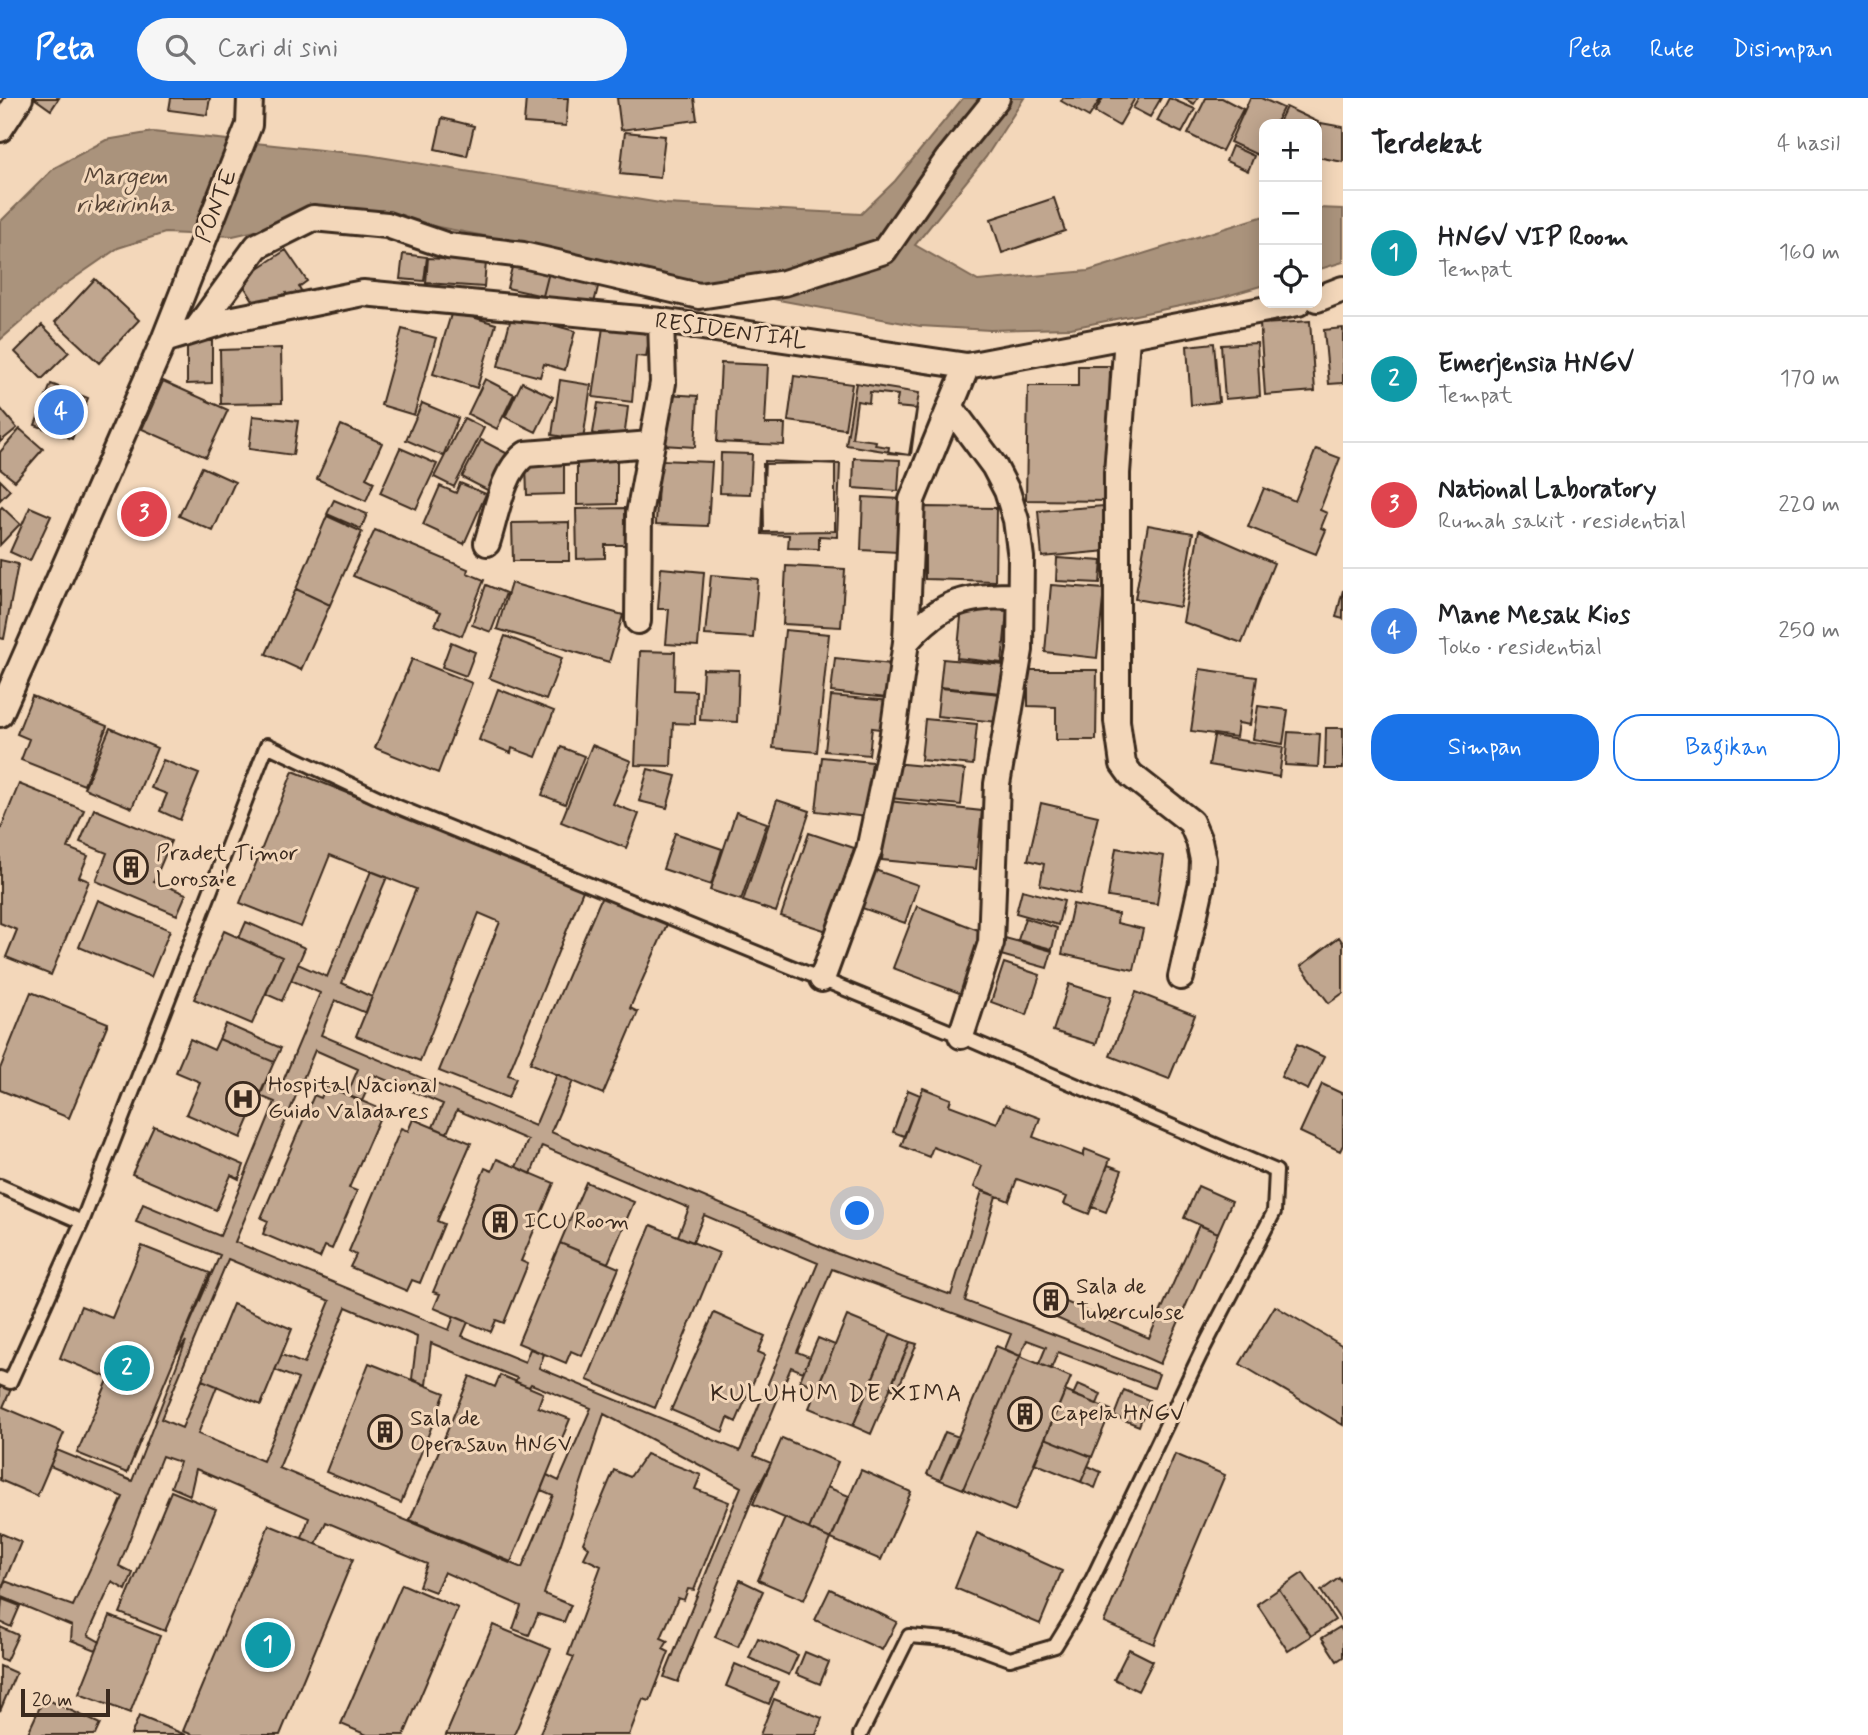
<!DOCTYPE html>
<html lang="id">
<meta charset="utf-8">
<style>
:root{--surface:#fff;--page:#f6f6f6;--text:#202124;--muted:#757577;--line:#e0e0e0;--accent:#1a73e8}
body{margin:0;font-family:Mynerve,sans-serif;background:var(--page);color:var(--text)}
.controls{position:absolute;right:21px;top:21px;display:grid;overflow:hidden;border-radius:14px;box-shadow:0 4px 18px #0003}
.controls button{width:63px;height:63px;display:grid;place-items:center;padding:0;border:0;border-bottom:2px solid var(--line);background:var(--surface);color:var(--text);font:35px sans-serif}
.scale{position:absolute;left:21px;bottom:18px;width:89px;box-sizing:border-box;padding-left:7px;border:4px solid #3b2a1e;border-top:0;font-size:19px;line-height:24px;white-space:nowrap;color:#3b2a1e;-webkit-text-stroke:5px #f3d7ba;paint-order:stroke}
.you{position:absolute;left:858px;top:1116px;width:24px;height:24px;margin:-18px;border:5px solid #fff;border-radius:50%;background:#1a73e8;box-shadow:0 0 0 10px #1a73e833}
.badge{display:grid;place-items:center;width:46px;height:46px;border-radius:50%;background:var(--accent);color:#fff;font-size:23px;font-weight:700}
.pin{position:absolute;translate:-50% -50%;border:4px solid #fff;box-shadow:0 2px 7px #0006}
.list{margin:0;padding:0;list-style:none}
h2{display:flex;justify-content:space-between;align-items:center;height:91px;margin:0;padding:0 28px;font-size:30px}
h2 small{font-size:23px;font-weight:400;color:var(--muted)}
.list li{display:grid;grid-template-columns:46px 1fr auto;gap:21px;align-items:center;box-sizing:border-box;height:126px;padding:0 28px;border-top:2px solid var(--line)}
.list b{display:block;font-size:26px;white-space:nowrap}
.list p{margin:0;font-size:23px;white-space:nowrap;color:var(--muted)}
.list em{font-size:23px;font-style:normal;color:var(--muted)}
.actions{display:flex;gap:14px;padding:21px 28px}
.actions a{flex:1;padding:16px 0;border:2px solid var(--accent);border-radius:28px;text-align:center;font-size:24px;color:var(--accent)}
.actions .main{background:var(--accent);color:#fff}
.icon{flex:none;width:38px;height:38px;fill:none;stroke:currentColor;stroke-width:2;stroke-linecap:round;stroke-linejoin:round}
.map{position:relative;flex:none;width:1343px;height:1637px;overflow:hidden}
header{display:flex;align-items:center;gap:42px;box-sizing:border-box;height:98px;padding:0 35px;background:var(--accent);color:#fff}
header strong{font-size:33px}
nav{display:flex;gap:38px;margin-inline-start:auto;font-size:24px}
.search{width:490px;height:63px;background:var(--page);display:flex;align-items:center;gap:18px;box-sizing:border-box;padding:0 24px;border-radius:38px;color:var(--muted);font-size:26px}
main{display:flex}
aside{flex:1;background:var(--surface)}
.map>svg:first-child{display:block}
.water{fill:#aa937c;stroke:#7e6956;stroke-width:2}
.building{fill:#c0a68f;stroke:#3b2a1e;stroke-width:2;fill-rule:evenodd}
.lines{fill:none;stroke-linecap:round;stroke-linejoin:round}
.lane-casing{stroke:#3b2a1e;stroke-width:18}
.street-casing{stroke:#3b2a1e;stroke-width:30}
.lane{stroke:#f3d7ba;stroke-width:12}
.street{stroke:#f3d7ba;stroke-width:24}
.labels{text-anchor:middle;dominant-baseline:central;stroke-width:6;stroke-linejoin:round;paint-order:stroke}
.street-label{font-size:23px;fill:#3b2a1e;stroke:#f3d7ba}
.poi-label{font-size:23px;fill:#3b2a1e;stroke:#f3d7ba;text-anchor:start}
.water-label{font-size:24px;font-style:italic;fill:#574436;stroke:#f3d7ba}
.neighbourhood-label{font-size:24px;letter-spacing:2px;fill:#3b2a1e;stroke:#f3d7ba}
</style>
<header>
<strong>Peta</strong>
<div class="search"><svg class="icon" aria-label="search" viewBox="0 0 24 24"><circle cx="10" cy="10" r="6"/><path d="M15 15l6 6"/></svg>Cari di sini</div>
<nav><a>Peta</a><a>Rute</a><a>Disimpan</a></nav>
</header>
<main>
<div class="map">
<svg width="1343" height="1637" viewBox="0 0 1343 1637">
<rect width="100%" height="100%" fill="#f3d7ba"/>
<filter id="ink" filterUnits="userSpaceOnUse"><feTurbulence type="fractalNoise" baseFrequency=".0143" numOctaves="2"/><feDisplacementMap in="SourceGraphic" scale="14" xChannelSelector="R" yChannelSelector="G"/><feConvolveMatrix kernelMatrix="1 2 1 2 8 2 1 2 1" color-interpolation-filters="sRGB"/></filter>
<g filter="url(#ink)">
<path class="water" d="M963 0H1024L986 59 915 147 978 183 1088 173 1264 118V187L1220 200 1071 230 990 232 920 228 653 179 531 147 387 119 313 120 233 138 165 135 118 150 60 190 0 242V124L54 70 106 42 153 34 368 57 666 106 861 116 895 83Z
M1317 110 1343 111V164L1317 172Z"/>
<path class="building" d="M34 0H59L51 12Z
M171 0H210L207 17 169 12Z
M526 0H568L566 28 524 25Z
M617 0H694L697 22 621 32Z
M1063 0H1101L1089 19 1061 3Z
M1103 0H1135L1119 28 1095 14Z
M1139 0H1161L1150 19 1133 10Z
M1169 0 1195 11 1182 35 1157 23Z
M1183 0H1198L1194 6Z
M1206 0H1222L1243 11 1222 53 1188 36Z
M1250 0H1261L1283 10 1275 26H1264V49L1260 58 1230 44Z
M1286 9 1318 24 1317 28 1278 26Z
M442 20 474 28 467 58 435 51Z
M1321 25 1343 29V64L1317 59Z
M625 34 665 38 660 80 620 76Z
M1232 48 1254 58 1248 73 1226 63Z
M1054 100 1065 133 1002 155 991 121Z
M286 152 307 183 299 189 302 194 290 202 286 195 260 213 240 182Z
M403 156 427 159 424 183 400 181Z
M428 160 486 164 484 189 426 185Z
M513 165 549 174 543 198 507 190Z
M549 174 599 185 593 209 543 198Z
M95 181 139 222 99 265 55 224Z
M452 213 496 226 477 290 433 276Z
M512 216 575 233 565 272 544 266 540 279 498 268Z
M1310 223 1315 293 1265 297 1260 226Z
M42 227 69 254 42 281 15 254Z
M603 229 650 236 646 259 636 258 632 304 593 299Z
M1343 230V285L1329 286 1324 232Z
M402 231 436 240 414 317 381 307Z
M187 243H212V285L187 286Z
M1214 245 1219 304 1191 307 1187 248Z
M1257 245 1260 298 1225 301 1221 247Z
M281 250 282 305 221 306 220 252Z
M721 265 768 267 765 326H785L784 347 717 344Z
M1078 268H1110L1108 403 1026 402 1028 288H1078Z
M794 278 852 286 845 331 788 323Z
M485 281 514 296 497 331 468 316Z
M560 282 591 287 583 342 552 337Z
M163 283 228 312 206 359 142 331Z
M522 284 553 299 536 334 505 319Z
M856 285 919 295 909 357 846 347Z
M51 286 88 300 72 341 35 327Z
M870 294 898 297 896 309 917 311 911 357 888 355 889 349 875 347 876 343 852 340 857 303 869 305Z
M666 296 698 298 695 349 662 347Z
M422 305 458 320 443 358 406 342Z
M598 305 628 309 623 349 593 335Z
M0 310 17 330 0 344Z
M253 318 298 323 293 357 249 351Z
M464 320 484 330 454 389 434 379Z
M341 327 382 345 366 380 374 384 366 403 317 381Z
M20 331 43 351 15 383 0 371V354Z
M481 342 508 356 489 393 462 379Z
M400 350 437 366 416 411 380 395Z
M1316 351 1340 360 1320 412 1327 415 1321 430 1326 432 1316 456 1248 429 1264 390 1295 403Z
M721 355 752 356 750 396 720 395Z
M854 360 900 362 898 393 853 390Z
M577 362H617V406L577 407Z
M659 362 712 364 708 428 656 426Z
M765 363 840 366 837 439 819 438V451L788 450 789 437 762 436Z
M564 365V396L527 397 526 366Z
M835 365V433L764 434 763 366Z
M202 369 235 384 213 433 179 418Z
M0 382 10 392 0 402Z
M460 385 486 396 464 446 423 427 440 388 456 395Z
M863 399 901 401 898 454 861 452Z
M334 402 367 416 361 431 327 416Z
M1104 408 1107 453 1042 459 1038 413Z
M2 409 20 426 0 447V411Z
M30 409 51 418 30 463 10 454Z
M925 409 996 410 995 483 925 481Z
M625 410V447H605V460L577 461 576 411Z
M327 418 362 434 330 507 296 491Z
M569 424V463H513L512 425Z
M1148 427 1193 435 1180 509 1135 501Z
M375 432 468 471 467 475 484 482 462 538 435 527 441 514 353 478Z
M1199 432 1274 465 1242 545 1183 524Z
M1057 460 1102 463 1100 485 1056 483Z
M0 462 18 466 4 541 0 540Z
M786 468 845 471 841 529 783 526Z
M661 470 704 474 698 548 666 546 669 511H658Z
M711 477 758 481 753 540 705 537Z
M511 485 623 517 609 564 497 531Z
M486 487 506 495 491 534 472 527Z
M1051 487 1104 491 1097 560 1045 554Z
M296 491 330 507 301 572 266 556Z
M1343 492V521L1336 519Z
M962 509 1007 513 1002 565 957 560Z
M785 532 829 536 817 654 773 650Z
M505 538 562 560 546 602 489 580Z
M451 544 475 554 466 578 442 569Z
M640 553 675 554 674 592 696 593 695 626 673 625 671 668 635 667Z
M835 560 891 566 887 600 831 594Z
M412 561 472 585 438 675 375 650Z
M943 561 1004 567 1002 595 940 589Z
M703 571 739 572 737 624 700 622Z
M1200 571 1257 579 1250 627 1238 625 1236 639 1191 633Z
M1028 572H1097L1096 642H1056V609L1028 608Z
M940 590 1001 596 998 624 937 618Z
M498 591 554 613 536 659 512 650 511 655 479 642Z
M32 598 107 628 84 687 21 662 29 641 17 636Z
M831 598 891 603 887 632 872 630 869 657 825 653Z
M1258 608 1288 612 1283 646 1253 641Z
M925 621 977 626 973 667 921 662Z
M110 630 157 650 132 710 84 690Z
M1326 630H1343V671H1325Z
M1288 634 1320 636 1318 669 1285 667Z
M1214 638 1283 649 1279 679 1209 667Z
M592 647 631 663 613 706 639 716 626 750 561 724Z
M561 649 584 658 565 706 542 697Z
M822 659 872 664 866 719 816 713Z
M163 662 199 676 180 722 160 713 167 696 151 690Z
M893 665 965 672 961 707 890 700Z
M648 671 676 678 667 710 639 703Z
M293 673 584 790 508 977 516 980 508 1000 439 973 500 824 479 815 420 963 356 938 416 791 330 757 301 829 240 805Z
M19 686 84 712 68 750 88 758 79 779 89 783 51 877 6 859 17 832 0 825V733Z
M777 702 810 713 776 814 743 803Z
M888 703 982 713 976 771 882 762Z
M1041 705 1098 718 1080 796 1040 787 1044 766 1028 762Z
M94 711 171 743 154 783 186 796 177 817 96 783 107 755 80 744Z
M736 714 767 725 741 802 710 792Z
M675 735 722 751 711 787 663 771Z
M809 735 854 750 827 833 781 818Z
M1116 750 1164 758 1157 806 1108 799Z
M872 771 918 787 905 825 859 809Z
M371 773 387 779 342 885 372 899 366 915 335 902 321 937 535 1028 557 976 573 983 551 1034 838 1156 951 1197 982 1093 996 1098 965 1203 1159 1276 1154 1290 1058 1254 1051 1271 1039 1266 1046 1249 1027 1242 1020 1258 1005 1251 1011 1236 832 1171 797 1254 810 1259 803 1274 791 1269 754 1358 771 1365 754 1397 678 1584 664 1579 741 1389 604 1316 544 1496 571 1507 564 1524 538 1516 529 1537 513 1531 521 1508 444 1474 435 1494 419 1488 427 1466 326 1424 316 1446 302 1440 309 1420 196 1371 190 1397 171 1389 180 1364 162 1358 119 1468 133 1475 126 1492 112 1484 88 1537 100 1544 96 1552 71 1542 72 1528 0 1498 5 1483 73 1508 123 1399 50 1368 57 1352 132 1383 186 1243 176 1257 220 1157 136 1124 143 1106 220 1138 275 1004 260 998 267 982 281 988 320 895 291 882 298 866 327 879ZM315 952 358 971 347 997 362 1003 374 977 443 1006 433 1029 447 1035 457 1012 528 1042 516 1069 531 1076 542 1048 689 1110 678 1138 693 1144 704 1117 818 1165 740 1353 539 1270 544 1256 530 1251 525 1264 462 1238 468 1224 454 1218 449 1232 235 1144ZM228 1161 330 1203 304 1266 282 1257 275 1272 298 1281 263 1363 198 1336 217 1288 202 1282 182 1330 161 1321ZM346 1209 417 1239 412 1281 426 1287 431 1245 517 1280 515 1284 529 1289 531 1286 591 1310 559 1383 547 1377 541 1392 553 1397 522 1470 279 1370Z
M1022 792 1064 803 1058 827 1016 815Z
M603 796 668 824 630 910 638 914 603 996 530 965Z
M98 802 170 832 151 879 79 849Z
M1073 806 1118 816 1117 825 1143 831 1134 872 1062 856Z
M917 808 986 835 962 896 893 870Z
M1025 820 1057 830 1052 851 1018 842Z
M246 824 305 850 282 903 266 896 282 859 239 840Z
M224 833 282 859 252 926 194 901Z
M1339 839 1343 845V895L1329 905 1301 868Z
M1005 840 1052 853 1047 870 1001 857Z
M1004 865 1040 877 1027 917 991 904Z
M1069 886 1111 899 1096 946 1053 933Z
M31 894 108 925 69 1020 0 992V971Z
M1136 894 1195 917 1169 981 1110 958Z
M226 926 281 950 274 964 219 941Z
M190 941 214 952 219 941 274 964 241 1040 186 1016 200 984 176 974Z
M1297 946 1324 959 1308 992 1281 979Z
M1322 986 1343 996V1047L1340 1053 1300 1034Z
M326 988 383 1012 349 1090 357 1093 332 1151 325 1148 320 1160 263 1136 268 1123 261 1120 314 997 321 1000Z
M923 990 951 1001 949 1007 997 1025 1005 1007 1040 1020 1033 1039 1083 1058 1085 1051 1110 1061 1089 1116 1064 1106 1067 1099 1017 1081 1009 1103 974 1089 982 1068 933 1049 929 1059 901 1048Z
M908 992 920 997 904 1038 893 1034Z
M413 1021 471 1045 437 1123 444 1126 420 1185 412 1182 407 1193 350 1169 356 1157 349 1153 401 1030 408 1033Z
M154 1028 244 1067 239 1081 231 1077 216 1112 132 1076Z
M497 1061 554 1085 521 1163 528 1166 504 1225 496 1222 491 1234 434 1210 440 1196 433 1194 485 1070 492 1073Z
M1108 1067 1122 1072 1106 1114 1092 1109Z
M586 1084 634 1104 608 1165 560 1145Z
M1198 1088 1232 1103 1218 1135 1184 1120Z
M651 1127 719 1155 655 1310 587 1282Z
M1199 1127 1218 1135 1160 1266 1036 1211 1043 1194 1149 1240Z
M560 1145 619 1170 582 1258 571 1253 566 1265 518 1245Z
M142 1148 210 1175 127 1375 77 1355 109 1280 60 1260 81 1208 112 1220Z
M233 1206 292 1231 261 1307 202 1282Z
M1275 1208 1343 1248V1327L1240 1266Z
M714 1215 765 1238 758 1254 765 1257 736 1324 728 1320 723 1334 671 1312Z
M847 1218 891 1236 853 1328 809 1310Z
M891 1236 910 1244 871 1336 853 1328Z
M818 1240 835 1247 817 1290 800 1282Z
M910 1244 917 1246 897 1293 890 1290Z
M996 1248 1020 1258 963 1391 940 1382Z
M1020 1258 1071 1279 1015 1413 963 1391Z
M369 1265 445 1295 401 1405 326 1374Z
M500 1277 543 1295 538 1309 570 1321 511 1464 410 1422 470 1278 495 1289Z
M0 1284 12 1289 3 1309 64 1335 37 1398 0 1382Z
M1078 1286 1101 1296 1097 1306 1073 1297Z
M1124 1292 1149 1302 1139 1328 1114 1318Z
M1065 1293 1111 1312 1092 1359 1045 1340Z
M945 1334 959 1339 940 1382 927 1376Z
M782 1340 838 1364 809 1431 753 1406Z
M1045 1340 1092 1359 1081 1384 1034 1365Z
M646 1356 701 1377 695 1391 729 1404 694 1492 688 1491 684 1502 678 1500 661 1540 668 1543 663 1551 669 1554 650 1603 643 1601 629 1637H539L574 1559 568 1557 601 1468 584 1460 589 1450 583 1445 614 1372 630 1379Z
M1175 1356 1225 1377 1154 1546 1104 1524Z
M1088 1368 1101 1374 1095 1390 1081 1384Z
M861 1372 911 1394 881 1462 831 1441Z
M827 1389 849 1398 831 1441 809 1431Z
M171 1393 216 1411 165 1533 120 1515Z
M785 1420 831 1441 804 1502 758 1482Z
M269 1427 353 1461 280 1637H193L183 1633Z
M0 1435 21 1444 0 1494Z
M977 1435 1062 1473 1040 1526 955 1490Z
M1303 1475 1335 1522 1311 1538 1279 1491Z
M1339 1480 1343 1486V1526L1321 1493Z
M740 1482 763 1493 738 1549 715 1539Z
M402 1486 458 1510 404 1637H367L341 1626Z
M830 1491 897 1524 882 1552 815 1522Z
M1279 1491 1311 1538 1288 1553 1257 1506Z
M2 1501 20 1508 11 1529 0 1524Z
M110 1518 160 1538 130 1615 79 1596Z
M493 1527 551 1551 514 1637H446Z
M0 1529 18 1537 6 1563 0 1560Z
M1340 1529 1343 1534V1559L1337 1563 1322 1540Z
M758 1540 798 1557 789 1577 749 1560Z
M1129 1551 1153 1563 1138 1593 1114 1581Z
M805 1554 829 1564 820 1586 796 1576Z
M735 1566 778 1584 769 1606 726 1588Z
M0 1568 16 1575 0 1613Z
M44 1600 100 1626 95 1637H27Z
M774 1601 822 1620 816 1637H760Z
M139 1618 186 1637H131Z"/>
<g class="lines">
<g class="lane-casing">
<path id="lane" d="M0 1088 82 1124
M0 1280 10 1284 82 1124 267 647 396 708 961 938 1276 1073 1274 1114 1200 1257 1079 1509 1055 1548 1010 1561 958 1542 909 1538 860 1637"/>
</g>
<g class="street-casing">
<path id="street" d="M0 31 20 0
M1317 201 1343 191
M196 232 257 148 313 120 387 127 448 148 523 157 699 198 784 185 884 153 947 62 997 0
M1127 239 1117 375V623L1123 666 1131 677 1191 724 1199 743 1203 762 1202 784 1181 879
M164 242 229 222 363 195 661 223 967 268 1298 205
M951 310 994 368 1007 393 1016 422 1021 460 1020 552 997 686 991 845 961 938
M487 445C496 418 502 373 526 356L651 346
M638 523 639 416 663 285 661 223
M906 544C943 501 967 498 1021 498
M0 616 164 242 249 27 250 0
M822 881 869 752 892 642 906 544 912 402 967 268"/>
</g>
<use href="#lane" class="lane"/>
<use href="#street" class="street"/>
</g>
</g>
<defs>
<g id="building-ring" transform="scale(1.75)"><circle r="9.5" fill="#f3d7ba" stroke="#3b2a1e" stroke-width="1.5"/><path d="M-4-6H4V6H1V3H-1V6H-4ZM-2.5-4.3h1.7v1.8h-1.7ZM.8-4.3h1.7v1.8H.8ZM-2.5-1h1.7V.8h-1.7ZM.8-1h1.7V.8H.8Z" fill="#3b2a1e"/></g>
<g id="hospital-ring" transform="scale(1.75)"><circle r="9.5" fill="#f3d7ba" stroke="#3b2a1e" stroke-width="1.5"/><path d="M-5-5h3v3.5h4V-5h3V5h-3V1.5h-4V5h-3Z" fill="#3b2a1e"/></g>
</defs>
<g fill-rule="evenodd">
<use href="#building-ring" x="131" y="769"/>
<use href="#hospital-ring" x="243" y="1001"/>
<use href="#building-ring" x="500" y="1124"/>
<use href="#building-ring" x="1051" y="1202"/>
<use href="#building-ring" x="1025" y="1316"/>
<use href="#building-ring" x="385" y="1334"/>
</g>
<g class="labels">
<g class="street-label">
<text transform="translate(217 108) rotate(-68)">PONTE</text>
<text transform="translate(731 234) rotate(8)">RESIDENTIAL</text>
</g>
<g class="poi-label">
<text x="156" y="756">Pradet Timor<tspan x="156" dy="26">Lorosa'e</tspan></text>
<text x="268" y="988">Hospital Nacional<tspan x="268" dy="26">Guido Valadares</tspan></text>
<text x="524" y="1124">ICU Room</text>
<text x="1076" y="1189">Sala de<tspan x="1076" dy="26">Tuberculose</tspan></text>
<text x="1050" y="1316">Capela HNGV</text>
<text x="410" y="1321">Sala de<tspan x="410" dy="26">Operasaun HNGV</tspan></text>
</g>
<g class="water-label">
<text x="125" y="79">Margem<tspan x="125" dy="28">ribeirinha</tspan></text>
</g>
<g class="neighbourhood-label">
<text x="837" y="1296">KULUHUM DE XIMA</text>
</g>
</g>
</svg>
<div class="controls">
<button>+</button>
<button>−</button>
<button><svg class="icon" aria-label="locate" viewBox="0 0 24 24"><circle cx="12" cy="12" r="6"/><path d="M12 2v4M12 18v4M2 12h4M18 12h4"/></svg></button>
</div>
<div class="scale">20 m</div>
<div class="you"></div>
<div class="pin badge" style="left:268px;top:1547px;background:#0f9aa8">1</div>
<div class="pin badge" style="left:127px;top:1270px;background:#0f9aa8">2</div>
<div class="pin badge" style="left:144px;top:416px;background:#e0444e">3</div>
<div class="pin badge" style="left:61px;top:314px;background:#3f7fe0">4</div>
</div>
<aside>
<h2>Terdekat<small>4 hasil</small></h2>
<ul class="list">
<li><span class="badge" style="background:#0f9aa8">1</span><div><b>HNGV VIP Room</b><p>Tempat</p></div><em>160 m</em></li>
<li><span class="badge" style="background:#0f9aa8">2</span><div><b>Emerjensia HNGV</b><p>Tempat</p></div><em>170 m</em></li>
<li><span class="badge" style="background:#e0444e">3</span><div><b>National Laboratory</b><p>Rumah sakit · residential</p></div><em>220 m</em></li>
<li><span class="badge" style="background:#3f7fe0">4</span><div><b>Mane Mesak Kios</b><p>Toko · residential</p></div><em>250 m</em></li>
</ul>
<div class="actions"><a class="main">Simpan</a><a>Bagikan</a></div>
</aside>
</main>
